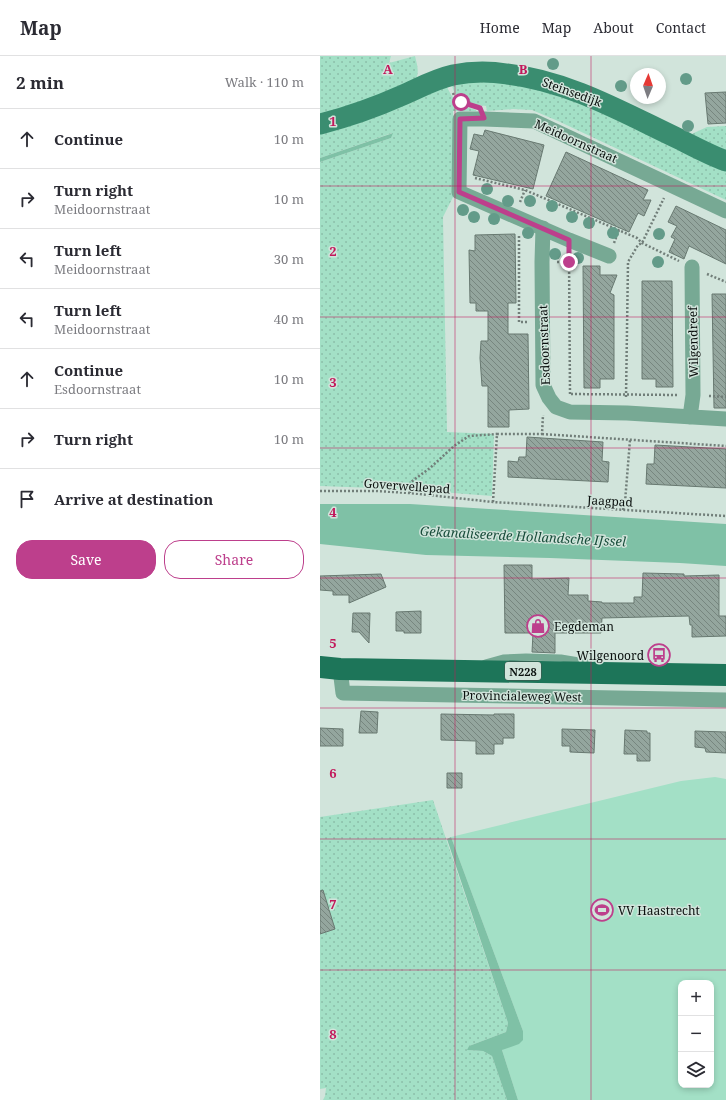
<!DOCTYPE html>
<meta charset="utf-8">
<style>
:root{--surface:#fff;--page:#f2f2f3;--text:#2b2b33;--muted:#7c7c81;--line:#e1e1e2;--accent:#bd3f8c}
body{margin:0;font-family:"Noto Serif",serif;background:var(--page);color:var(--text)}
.controls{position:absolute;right:12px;bottom:12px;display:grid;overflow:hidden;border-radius:8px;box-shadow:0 2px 6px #0003}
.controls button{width:36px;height:36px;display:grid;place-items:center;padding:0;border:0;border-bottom:1px solid var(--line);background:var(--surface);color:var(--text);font:20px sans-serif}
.compass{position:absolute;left:310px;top:12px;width:36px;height:36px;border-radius:50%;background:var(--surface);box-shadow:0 2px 6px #0003;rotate:2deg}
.stop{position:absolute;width:12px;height:12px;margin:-9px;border:3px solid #bd3f8c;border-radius:50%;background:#fff}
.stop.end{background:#bd3f8c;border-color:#fff;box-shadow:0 1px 4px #0008}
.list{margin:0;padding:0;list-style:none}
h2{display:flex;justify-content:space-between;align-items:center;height:52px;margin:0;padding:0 16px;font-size:17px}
h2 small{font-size:13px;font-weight:400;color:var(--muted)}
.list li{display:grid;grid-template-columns:26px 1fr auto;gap:12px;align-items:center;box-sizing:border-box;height:60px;padding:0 16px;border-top:1px solid var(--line)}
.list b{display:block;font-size:15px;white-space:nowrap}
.list p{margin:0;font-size:13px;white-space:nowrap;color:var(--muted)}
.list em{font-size:13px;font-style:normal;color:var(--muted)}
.actions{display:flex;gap:8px;padding:12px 16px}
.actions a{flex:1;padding:9px 0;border:1px solid var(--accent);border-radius:16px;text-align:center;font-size:14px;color:var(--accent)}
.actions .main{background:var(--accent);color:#fff}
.icon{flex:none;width:22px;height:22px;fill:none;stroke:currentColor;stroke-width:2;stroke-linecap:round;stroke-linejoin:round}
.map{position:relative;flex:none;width:406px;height:1044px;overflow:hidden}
header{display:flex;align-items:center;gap:24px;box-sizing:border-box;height:56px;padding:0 20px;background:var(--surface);border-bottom:1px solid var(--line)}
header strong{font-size:19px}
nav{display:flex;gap:22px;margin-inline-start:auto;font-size:14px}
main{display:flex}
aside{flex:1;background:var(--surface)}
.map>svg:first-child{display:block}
.grass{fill:url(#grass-dots)}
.pitch{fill:#a3e0c6;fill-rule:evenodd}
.water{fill:#7fc1a6}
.building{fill:url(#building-back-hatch);stroke:#687971}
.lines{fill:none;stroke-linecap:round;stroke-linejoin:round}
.path{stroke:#717e79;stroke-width:2.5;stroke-dasharray:2 2;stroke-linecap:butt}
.lane{stroke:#77a994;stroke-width:7}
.street{stroke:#77a994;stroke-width:15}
.secondary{stroke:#3a8d70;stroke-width:21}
.primary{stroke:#1d7559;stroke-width:22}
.tree{fill:#639b89}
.route{stroke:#bd3f8c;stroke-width:5}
.grid{fill:none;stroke:#c2185b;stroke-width:1;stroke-opacity:0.55}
.labels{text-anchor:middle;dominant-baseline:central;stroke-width:3;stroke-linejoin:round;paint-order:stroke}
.shield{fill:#d1e4db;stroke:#46504c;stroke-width:1}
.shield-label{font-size:11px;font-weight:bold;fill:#0a100e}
.street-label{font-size:12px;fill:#0a100e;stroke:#d1e4db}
.poi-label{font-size:12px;fill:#0a100e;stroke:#d1e4db;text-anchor:start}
.water-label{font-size:13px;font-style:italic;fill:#184d3b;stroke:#d1e4db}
.grid-label{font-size:13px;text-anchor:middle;font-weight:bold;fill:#c2185b;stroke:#d1e4db;stroke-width:3;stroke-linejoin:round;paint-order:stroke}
</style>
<header>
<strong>Map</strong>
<nav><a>Home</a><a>Map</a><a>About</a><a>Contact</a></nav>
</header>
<main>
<aside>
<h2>2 min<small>Walk · 110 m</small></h2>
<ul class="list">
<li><svg class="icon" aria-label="ahead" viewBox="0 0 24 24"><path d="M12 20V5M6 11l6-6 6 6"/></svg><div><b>Continue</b></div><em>10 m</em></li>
<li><svg class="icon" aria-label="right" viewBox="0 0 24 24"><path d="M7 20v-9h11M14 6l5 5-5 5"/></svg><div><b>Turn right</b><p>Meidoornstraat</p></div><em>10 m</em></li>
<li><svg class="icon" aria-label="left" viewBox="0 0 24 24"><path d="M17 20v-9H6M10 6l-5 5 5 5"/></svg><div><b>Turn left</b><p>Meidoornstraat</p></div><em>30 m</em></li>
<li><svg class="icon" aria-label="left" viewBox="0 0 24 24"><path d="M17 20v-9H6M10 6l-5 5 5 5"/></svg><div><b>Turn left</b><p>Meidoornstraat</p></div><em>40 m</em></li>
<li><svg class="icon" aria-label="ahead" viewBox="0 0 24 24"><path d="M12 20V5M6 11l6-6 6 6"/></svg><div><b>Continue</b><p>Esdoornstraat</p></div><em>10 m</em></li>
<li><svg class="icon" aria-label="right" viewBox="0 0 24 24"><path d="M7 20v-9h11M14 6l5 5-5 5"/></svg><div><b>Turn right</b></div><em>10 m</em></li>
<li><svg class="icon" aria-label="arrive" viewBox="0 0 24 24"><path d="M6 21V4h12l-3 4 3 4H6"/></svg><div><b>Arrive at destination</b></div></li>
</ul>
<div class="actions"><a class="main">Save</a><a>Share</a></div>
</aside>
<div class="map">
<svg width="406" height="1044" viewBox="0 0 406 1044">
<defs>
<pattern id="grass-dots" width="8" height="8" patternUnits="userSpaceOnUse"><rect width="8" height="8" fill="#a3e0c6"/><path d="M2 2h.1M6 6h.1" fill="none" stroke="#8bbfa9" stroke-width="1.8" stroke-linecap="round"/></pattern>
<pattern id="building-back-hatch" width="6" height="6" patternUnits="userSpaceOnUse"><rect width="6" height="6" fill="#94a69e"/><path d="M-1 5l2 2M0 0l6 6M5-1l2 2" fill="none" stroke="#77867f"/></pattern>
</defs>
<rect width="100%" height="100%" fill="#d1e4db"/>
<path class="grass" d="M0 0H71L69 7 95 0C97 9 100 16 95 25L0 63Z
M150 22 229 31 406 110V144L238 65 212 54 193 53 167 55 166 50C157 49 144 48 138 42 134 38 133 32 131 27Z
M127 31C135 48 139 48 156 54V55H133L134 139 123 161 127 376 174 378 172 440 81 433 0 430V106L71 82 72 77 0 102V72Z
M406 70V99L365 81 387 71Z
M113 744 188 967 186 976 149 990 148 994 163 995 172 1000 187 1044H3L5 1040 6 1032 0 1033V761Z"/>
<path class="pitch" d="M395 721 406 723V1044H198L182 994 203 975 131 781 361 725ZM361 927H391V1029H361Z"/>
<path class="water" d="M73 77 71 82 0 106V102Z
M0 448H90L406 468V510L360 507 230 502 106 499 0 488Z
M131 781 203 975V984L199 988 182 994 198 1044H187L172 1000 163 995 147 994 149 990 186 976 188 967 127 783Z"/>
<path class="building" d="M406 36V67L388 68 385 37Z
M165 74 224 89 213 133 153 119 159 95 150 93 154 78 163 80Z
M246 96 328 134 323 144H331L324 160 318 157 309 176 226 140Z
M356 150 406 174V208L369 190 364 203 349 196 355 183 351 181 357 170 348 166Z
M195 178 196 247H188V278H208L209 353 189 354V371H168V330H162L160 302 161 285H168V255H156V247H150L149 194 155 195V179Z
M263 210H280V219H297L290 237 294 239V323H280V332H264Z
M322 225H352L353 331H336V323H322Z
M392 238H406V352H394Z
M207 381 283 386 282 405 289 406 288 426 188 421V405L198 406 199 401H206Z
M335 389 406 393V432L326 428 327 408H334Z
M184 509H212V523L249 522 248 539H268V545L282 546V547H314V541H322L323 517 364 518V520L399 519V560H406V580L372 581V569H370L369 560 282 562 281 577H235V597L212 596 213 577H185Z
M61 518 66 531 29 547V539H13V535L0 534V520Z
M101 555V577H84V575H76V556Z
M33 557H50L49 587 39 576H32Z
M41 655 58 656 57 677H39Z
M121 658 174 659V658H194V682H183V688H174V698H156V685L121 684Z
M0 672 23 673V690H0Z
M242 673 275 674 274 697 250 696V690H242Z
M305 674 327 675V677H330V705H317V698H304Z
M375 675 406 676V697L386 696 385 692 375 691Z
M127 717H142V732H127Z
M3 834 15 873 0 878V835Z"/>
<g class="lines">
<path class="path" d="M133 37 135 42 142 46
M155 122 205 134 317 182 322 187 359 205
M200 146 205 134
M199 180V266H208
M294 187 299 174
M249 200 250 339
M237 206H260
M387 218 406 226
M251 338 358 339
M389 340 406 341
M306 341 308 206 318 189 322 187 344 142
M222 378 406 390
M0 435H56L90 437 173 446 406 460
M90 437 91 426 110 412 134 390 149 380 177 378
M173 446 177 378H222L223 359
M303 454 305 446 310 384"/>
<path class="lane" d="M165 607 183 602 206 601 241 602 265 606 275 608"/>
<path class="street" d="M223 172 222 206 223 329 229 342 236 351 250 356 307 357 406 363
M289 200 249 184 139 136 140 63H164L214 65 406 155
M370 361 373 339 372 211
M20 613 23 637 406 644"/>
<path class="secondary" d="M0 68C28 61 56 51 83 39 99 32 115 23 133 19 152 15 169 15 187 18 249 25 304 57 359 83 375 91 390 99 406 105"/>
<path class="primary" d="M0 611 20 613 406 619"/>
</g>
<g class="tree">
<circle cx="233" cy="8" r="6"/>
<circle cx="366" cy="23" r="6"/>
<circle cx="301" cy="30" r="6"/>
<circle cx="368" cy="70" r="6"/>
<circle cx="167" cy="133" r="6"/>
<circle cx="188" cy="145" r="6"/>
<circle cx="210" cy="145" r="6"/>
<circle cx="232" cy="150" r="6"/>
<circle cx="143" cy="154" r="6"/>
<circle cx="154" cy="161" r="6"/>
<circle cx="252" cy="161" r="6"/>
<circle cx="174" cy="163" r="6"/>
<circle cx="269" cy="167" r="6"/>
<circle cx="208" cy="177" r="6"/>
<circle cx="293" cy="177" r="6"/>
<circle cx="339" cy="178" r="6"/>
<circle cx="235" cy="198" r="6"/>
<circle cx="258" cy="202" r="6"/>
<circle cx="338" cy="206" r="6"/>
</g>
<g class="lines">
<path class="route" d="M141 46 160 52 164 62 140 63 139 136 249 184V206"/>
</g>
<path class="grid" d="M135 0V1044M271 0V1044M0 130H406M0 261H406M0 392H406M0 522H406M0 652H406M0 783H406M0 914H406"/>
<defs>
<g id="shop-ring" transform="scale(1.15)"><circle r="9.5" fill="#d1e4db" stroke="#bd3f8c" stroke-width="1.5"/><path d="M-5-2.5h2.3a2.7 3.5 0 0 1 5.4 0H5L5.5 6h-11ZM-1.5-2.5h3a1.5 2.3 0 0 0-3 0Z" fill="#bd3f8c"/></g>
<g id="bus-ring" transform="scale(1.15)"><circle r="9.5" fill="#d1e4db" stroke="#bd3f8c" stroke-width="1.5"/><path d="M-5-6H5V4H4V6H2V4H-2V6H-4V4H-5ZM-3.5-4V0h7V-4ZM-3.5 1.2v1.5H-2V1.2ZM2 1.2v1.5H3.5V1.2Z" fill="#bd3f8c"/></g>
<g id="stadium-ring" transform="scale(1.15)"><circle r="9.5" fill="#d1e4db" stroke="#bd3f8c" stroke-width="1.5"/><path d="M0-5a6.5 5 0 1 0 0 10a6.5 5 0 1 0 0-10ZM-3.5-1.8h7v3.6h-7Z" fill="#bd3f8c"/></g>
</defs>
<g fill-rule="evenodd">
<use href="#shop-ring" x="218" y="570"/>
<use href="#bus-ring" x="339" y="599"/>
<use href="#stadium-ring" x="282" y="854"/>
</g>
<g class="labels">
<rect class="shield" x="185" y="606" width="36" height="18" rx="3"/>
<g class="shield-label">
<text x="203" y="615">N228</text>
</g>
<g class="street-label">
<text transform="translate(252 36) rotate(20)">Steinsedijk</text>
<text transform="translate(256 85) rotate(24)">Meidoornstraat</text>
<text transform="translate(373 286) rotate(-91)">Wilgendreef</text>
<text transform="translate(224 289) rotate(-92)">Esdoornstraat</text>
<text transform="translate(87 430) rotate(4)">Goverwellepad</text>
<text transform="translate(290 445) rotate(3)">Jaagpad</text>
<text transform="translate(202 640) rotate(1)">Provincialeweg West</text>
</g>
<g class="poi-label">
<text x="234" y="570">Eegdeman</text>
<text x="324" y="599" text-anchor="end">Wilgenoord</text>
<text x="298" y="854">VV Haastrecht</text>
</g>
<g class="water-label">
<text transform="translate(203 480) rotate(3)">Gekanaliseerde Hollandsche IJssel</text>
</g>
</g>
<g class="grid-label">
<text x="68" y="18">A</text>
<text x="203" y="18">B</text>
<text x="13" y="70">1</text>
<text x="13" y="200">2</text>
<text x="13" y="331">3</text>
<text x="13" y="461">4</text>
<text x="13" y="592">5</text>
<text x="13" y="722">6</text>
<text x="13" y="853">7</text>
<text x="13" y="983">8</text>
</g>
</svg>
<div class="controls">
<button>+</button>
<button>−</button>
<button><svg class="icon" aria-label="layers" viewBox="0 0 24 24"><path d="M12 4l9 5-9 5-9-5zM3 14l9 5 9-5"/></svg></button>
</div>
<svg class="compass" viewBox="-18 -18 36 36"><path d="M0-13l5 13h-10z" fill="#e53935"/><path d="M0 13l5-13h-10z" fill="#7c7c81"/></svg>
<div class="stop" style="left:141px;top:46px"></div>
<div class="stop end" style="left:249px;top:206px"></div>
</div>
</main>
